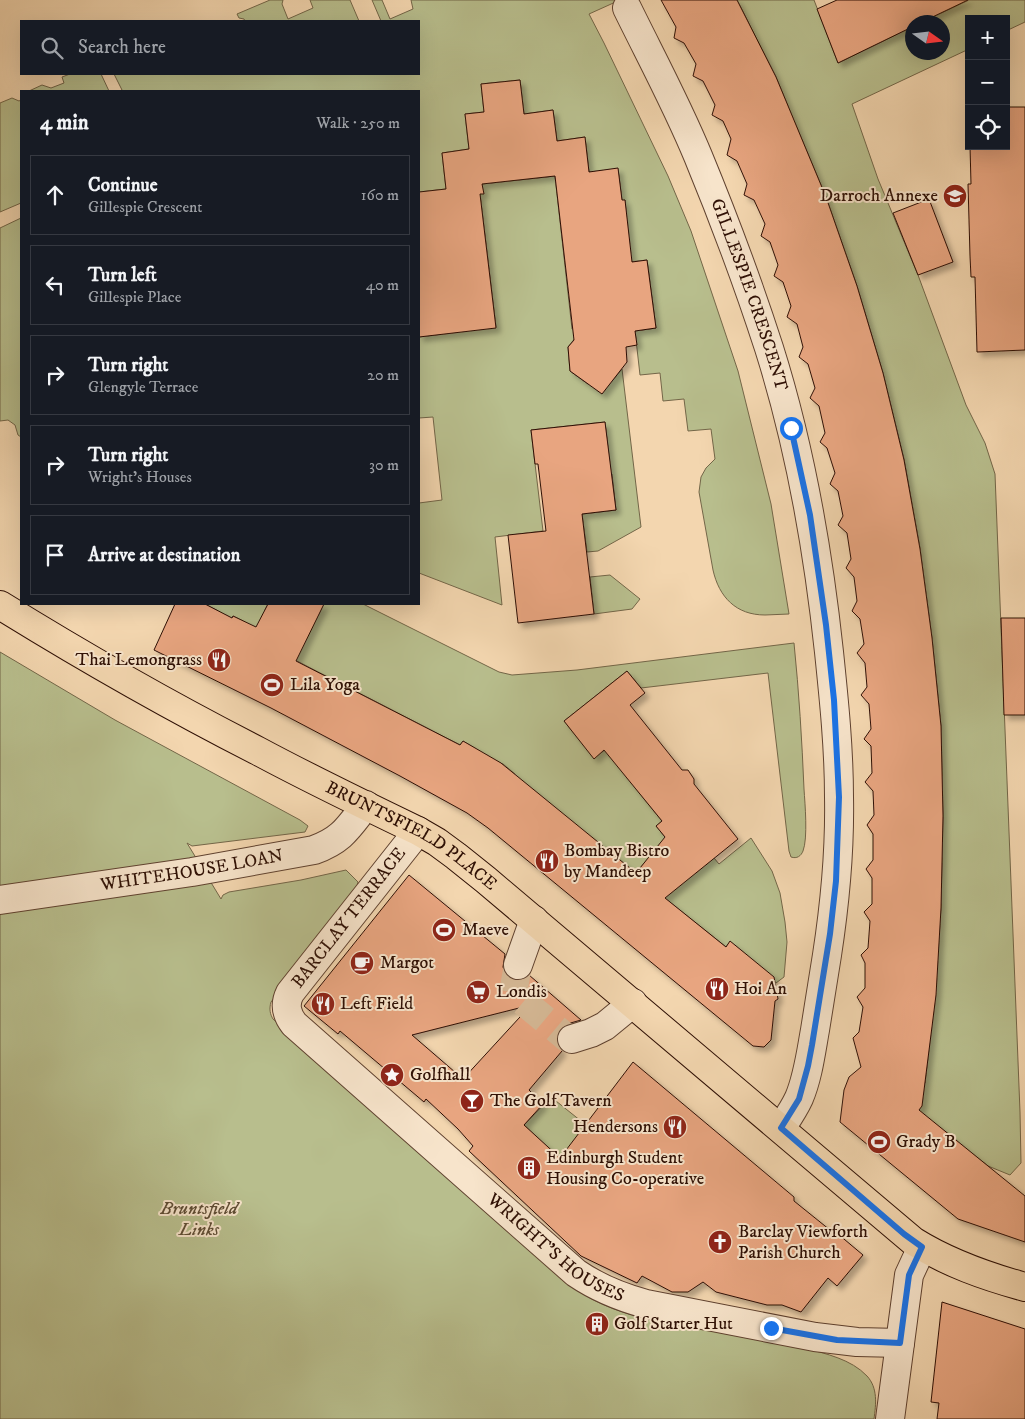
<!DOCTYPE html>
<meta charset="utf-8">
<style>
:root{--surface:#171b24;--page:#20242c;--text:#f1f3f6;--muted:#9ea1a6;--line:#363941}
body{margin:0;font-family:"IM FELL DW Pica",serif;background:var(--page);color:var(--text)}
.controls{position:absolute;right:15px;top:15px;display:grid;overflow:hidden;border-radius:0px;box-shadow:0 5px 20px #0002}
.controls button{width:45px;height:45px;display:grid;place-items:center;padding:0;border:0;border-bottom:1px solid var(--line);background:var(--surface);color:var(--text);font:25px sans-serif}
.compass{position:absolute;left:905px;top:15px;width:45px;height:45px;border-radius:50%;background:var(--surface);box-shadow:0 5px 20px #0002;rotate:104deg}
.stop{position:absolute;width:15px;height:15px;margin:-11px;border:4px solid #1a73e8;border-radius:50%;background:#fff}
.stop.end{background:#1a73e8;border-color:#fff;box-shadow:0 1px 5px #0008}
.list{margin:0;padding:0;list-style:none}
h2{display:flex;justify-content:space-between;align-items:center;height:65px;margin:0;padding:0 20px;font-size:21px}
h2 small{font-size:16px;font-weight:400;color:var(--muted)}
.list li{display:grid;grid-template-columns:32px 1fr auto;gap:15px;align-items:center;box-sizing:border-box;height:80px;margin:0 10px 10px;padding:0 10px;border:1px solid var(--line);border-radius:0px}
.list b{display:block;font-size:19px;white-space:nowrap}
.list p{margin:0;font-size:16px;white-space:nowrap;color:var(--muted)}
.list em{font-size:16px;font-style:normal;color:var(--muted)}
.icon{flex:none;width:28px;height:28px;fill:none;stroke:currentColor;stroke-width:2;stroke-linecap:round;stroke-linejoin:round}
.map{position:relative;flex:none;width:1025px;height:1419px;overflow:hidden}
.search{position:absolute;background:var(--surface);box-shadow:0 5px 20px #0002;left:20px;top:20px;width:400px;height:55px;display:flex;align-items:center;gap:12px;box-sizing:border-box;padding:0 18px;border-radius:0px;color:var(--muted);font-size:19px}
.panel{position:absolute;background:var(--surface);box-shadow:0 5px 20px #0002;left:20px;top:90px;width:400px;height:515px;border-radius:0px}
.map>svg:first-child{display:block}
.green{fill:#b8be8d;stroke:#736648}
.building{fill:#e8a580;stroke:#2e0f04;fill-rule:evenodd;filter:url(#shadow)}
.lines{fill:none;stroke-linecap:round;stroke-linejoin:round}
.minor-tunnel{stroke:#d5b895;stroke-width:28;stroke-dasharray:28 14;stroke-linecap:butt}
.minor-casing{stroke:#5f412f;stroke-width:30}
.major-casing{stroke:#2e0f04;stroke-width:30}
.minor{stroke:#f7e4cb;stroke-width:28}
.major{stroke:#f3d6af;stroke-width:28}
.route{stroke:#1a73e8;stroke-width:6}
.labels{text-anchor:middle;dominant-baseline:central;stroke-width:4;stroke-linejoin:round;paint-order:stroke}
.poi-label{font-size:18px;fill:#2e0f04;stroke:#f7e4cb;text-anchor:start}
.street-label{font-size:18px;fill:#2e0f04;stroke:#f7e4cb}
.park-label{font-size:18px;font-style:italic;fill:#5e4c34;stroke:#f7e4cb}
</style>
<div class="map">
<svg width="1025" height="1419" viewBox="0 0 1025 1419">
<defs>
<filter id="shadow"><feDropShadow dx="4.5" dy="4.5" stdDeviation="2.5" flood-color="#0004"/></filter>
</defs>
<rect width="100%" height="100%" fill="#f3d6af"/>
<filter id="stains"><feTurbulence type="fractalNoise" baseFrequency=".004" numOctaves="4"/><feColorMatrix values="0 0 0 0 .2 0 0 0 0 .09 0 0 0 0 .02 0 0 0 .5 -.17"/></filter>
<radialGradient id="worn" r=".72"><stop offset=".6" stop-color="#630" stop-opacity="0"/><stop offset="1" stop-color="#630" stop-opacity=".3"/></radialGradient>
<path class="green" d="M270 0H283L282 4 288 19 313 8 310 0H350L359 21H245L244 19 239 18 237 14Z
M372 0H382L390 19 413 9 411 0H620L589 14 604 43 668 176 691 231 738 371 771 504 789 614C781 614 773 615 765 615 736 615 719 597 713 570L699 492 701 477 706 468 715 459 711 429 688 431 684 399 663 401 660 373 640 375 635 331 656 328 647 260 630 262 625 200 622 201 618 169 589 172 585 137 557 141 553 110 524 114 520 80 481 84 484 112 465 114 469 149 442 153 446 189 419 192V91H120L122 90 114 74H419V21H381Z
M737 0H814L838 63 912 27V52H942V22H922L969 0H1025V22L1006 31V19H969V49L852 104 878 179 918 275 966 405 985 443 995 474 1020 1112 1021 1163 1010 1175 988 1166 906 1102 925 1083 935 996 941 908 943 816 941 726 932 638 920 548 904 459 883 373 857 286 826 197 792 116 776 77Z
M70 74H101L109 91H29L42 85 51 88 64 83 62 77Z
M12 98 19 101 21 100V203L0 212V103Z
M555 176 572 329 583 328 568 347 570 371 588 384 612 381 622 369 641 527 598 551 587 552 582 514 616 510 612 474 605 475 609 458 605 422 531 430 543 531 495 537 502 605 419 573V503L442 500 433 417 419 418V337L496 327 480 194 483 193 482 184Z
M21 218V437L18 435 15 425 8 420 0 421V228Z
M610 575 640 599 632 609 594 614 590 577Z
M205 604H268L265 610 268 641 243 621 233 616 229 622 216 615 218 611Z
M321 604H363L499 672 512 675 577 670 794 643C799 692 802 741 804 789 805 804 808 838 803 851 801 856 797 859 791 857L789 851 768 673 641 688 627 671 564 721 594 758 605 750 662 821 656 826 670 843 714 858 719 864 751 838 772 871 780 893 785 922 787 942 784 977 772 986 730 942 726 947 657 892 660 844 636 873 512 779 515 774 503 764 473 754 476 749 463 741 460 745 295 660 323 605Z
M0 652 115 720 300 820 308 826 305 832 192 846 187 843 221 899 223 895 229 892 301 880 346 870 358 882 354 897 271 1002C269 1009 270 1014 273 1019L412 1141 577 1290C593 1301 610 1308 629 1314 687 1328 747 1333 805 1348 826 1354 851 1359 867 1376 878 1388 876 1404 874 1419H0Z
M551 1097 586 1125 618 1213 524 1125Z"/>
<path class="building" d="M661 0H737L776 77 826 197 857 286 883 373 904 460 920 549 932 638 941 726 943 816 941 908 936 995 922 1106 919 1110 1025 1196V1242L958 1219 840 1122 844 1090 849 1077 861 1067 853 1038 859 1032 863 1007 857 997 865 988V963L861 955 868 948 870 921 864 912 872 904V878L866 869 873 860V834L867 825 874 815 873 791 865 782 872 773 871 746 864 739 871 729 869 704 861 695 867 687 865 663 857 653 864 644 860 619 852 611 857 601 854 577 846 568 851 559 847 533 838 525 843 516 838 491 830 484 835 473 827 448 820 442 825 433 819 406 810 398 815 388 808 364 799 357 803 347 797 324 787 317 791 306 783 282 774 276 778 265 770 242 761 236 765 224 754 200 744 195 747 184 737 161 727 155 731 139 723 121 712 115 715 105 703 81 693 76 696 64 684 43 674 38 676 27Z
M837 0H968L922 22H912V27L838 63 817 9Z
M520 80 524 114 553 110 557 141 585 137 589 172 618 168 622 200H625L632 262 647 260 656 328 635 331 637 345 626 347 627 362 602 394 570 371 568 347 574 340 555 176 482 184 484 194H480L496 328 419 337V192L446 189 442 153 469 149 465 114 484 112 481 84Z
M1006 107H1025V350L977 352 975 277H971L970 256 968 184H971L970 146H1006Z
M929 199 953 262 918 275 893 213Z
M605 422 616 510 582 514 594 614 518 623 508 535 546 531 538 464H535L531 430Z
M175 604H205L232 618 233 616 256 627 268 604H324L296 661 460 745 463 741 501 763 636 873 665 837 656 826 662 821 604 750 594 759 564 721 627 671 645 693 630 705 682 770H688L694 779V784L738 839 665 898 726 947 730 941 774 977 778 999 775 1001 771 1040 764 1047 753 1046 488 828 467 813 400 776 271 708 154 650Z
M1001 618H1025V715H1004Z
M409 875 505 954 503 967 506 975 512 980H520L529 975 581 1020 567 1024 560 1029 557 1036V1043L562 1051 529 1090 543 1104 524 1125 560 1158 633 1062 794 1197V1201L830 1230 832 1229 863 1255 837 1286 828 1278 801 1312 782 1305H767L716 1292 703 1282 688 1292H672L642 1276 637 1283 581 1256 469 1151 473 1146 458 1129 426 1099 424 1102 340 1031 338 1034 304 1006ZM531 1005 463 1079 412 1035Z
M942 1302 1025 1329V1419H937L939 1403 931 1402Z"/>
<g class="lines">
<path class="minor-tunnel" d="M518 965 513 993 567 1038 572 1039"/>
<g class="minor-casing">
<g id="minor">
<path id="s1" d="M627 8C651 57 677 105 698 156 724 219 748 283 769 348 800 446 818 549 829 652 834 700 839 749 839 797 840 850 835 903 827 955 823 980 819 1005 815 1030 811 1052 808 1077 799 1098 794 1109 787 1119 781 1128"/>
<path id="s2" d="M418 831 290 993C284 1005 287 1015 294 1024L576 1273C598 1288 620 1297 646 1304L815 1337 857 1342 900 1343"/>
<path id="s3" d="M0 900 192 872 314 850C342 840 348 828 366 805"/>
<path d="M518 965 534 920"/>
<path d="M572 1039 591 1033 605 1026 633 1003"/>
<path d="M890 1419 909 1275 922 1247"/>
</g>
</g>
<g class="major-casing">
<g id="major">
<path id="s4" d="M0 605C84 657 170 706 258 751 310 779 364 805 418 831L437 842 456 856 486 880 913 1241C948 1263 985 1276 1025 1287"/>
</g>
</g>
<use href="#minor" class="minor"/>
<use href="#major" class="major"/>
</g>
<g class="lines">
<path class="route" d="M771 1328 837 1340 900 1343 909 1275 922 1247 904 1234 781 1128 799 1099 808 1066 812 1045 830 934 836 881 839 797 834 700 826 625 810 515 791 428"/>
</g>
<defs>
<g id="school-disc" transform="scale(1.25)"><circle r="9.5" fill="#8f2418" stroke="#f7e4cb"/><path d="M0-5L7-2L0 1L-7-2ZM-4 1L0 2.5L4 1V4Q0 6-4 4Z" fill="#fff"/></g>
<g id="restaurant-disc" transform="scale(1.25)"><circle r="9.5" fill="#8f2418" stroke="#f7e4cb"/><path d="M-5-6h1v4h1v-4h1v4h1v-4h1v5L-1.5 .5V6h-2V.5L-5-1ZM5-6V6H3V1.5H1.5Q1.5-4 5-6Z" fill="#fff"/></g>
<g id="stadium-disc" transform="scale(1.25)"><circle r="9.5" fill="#8f2418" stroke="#f7e4cb"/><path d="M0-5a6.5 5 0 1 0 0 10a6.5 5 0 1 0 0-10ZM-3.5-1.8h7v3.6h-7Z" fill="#fff"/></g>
<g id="cafe-disc" transform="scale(1.25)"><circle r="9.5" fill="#8f2418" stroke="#f7e4cb"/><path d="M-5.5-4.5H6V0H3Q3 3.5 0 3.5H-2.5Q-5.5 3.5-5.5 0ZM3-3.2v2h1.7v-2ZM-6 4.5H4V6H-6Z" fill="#fff"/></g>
<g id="supermarket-disc" transform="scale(1.25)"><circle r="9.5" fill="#8f2418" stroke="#f7e4cb"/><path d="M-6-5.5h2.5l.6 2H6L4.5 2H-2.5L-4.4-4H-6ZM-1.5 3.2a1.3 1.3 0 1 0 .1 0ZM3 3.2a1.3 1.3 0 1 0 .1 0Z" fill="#fff"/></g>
<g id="sight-disc" transform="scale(1.25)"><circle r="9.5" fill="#8f2418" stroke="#f7e4cb"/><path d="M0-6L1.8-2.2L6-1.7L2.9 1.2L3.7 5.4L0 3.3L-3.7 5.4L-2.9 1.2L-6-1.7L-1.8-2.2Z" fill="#fff"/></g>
<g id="bar-disc" transform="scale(1.25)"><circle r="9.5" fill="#8f2418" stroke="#f7e4cb"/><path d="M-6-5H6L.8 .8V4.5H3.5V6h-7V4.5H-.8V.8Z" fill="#fff"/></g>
<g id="building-disc" transform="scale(1.25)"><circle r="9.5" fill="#8f2418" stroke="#f7e4cb"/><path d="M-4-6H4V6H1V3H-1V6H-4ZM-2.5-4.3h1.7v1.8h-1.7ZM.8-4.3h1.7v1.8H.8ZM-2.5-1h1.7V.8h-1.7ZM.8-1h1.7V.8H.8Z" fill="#fff"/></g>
<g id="church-disc" transform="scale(1.25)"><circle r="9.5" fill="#8f2418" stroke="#f7e4cb"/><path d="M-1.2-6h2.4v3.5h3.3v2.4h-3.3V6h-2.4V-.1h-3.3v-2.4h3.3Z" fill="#fff"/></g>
</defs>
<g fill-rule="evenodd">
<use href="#school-disc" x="955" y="196"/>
<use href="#restaurant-disc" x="219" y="660"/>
<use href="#stadium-disc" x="272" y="685"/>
<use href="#restaurant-disc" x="547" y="861"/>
<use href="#stadium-disc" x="444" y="930"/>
<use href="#cafe-disc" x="362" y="963"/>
<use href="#restaurant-disc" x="717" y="989"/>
<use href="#supermarket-disc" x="478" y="992"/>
<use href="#restaurant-disc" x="323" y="1004"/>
<use href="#sight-disc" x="392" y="1075"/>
<use href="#bar-disc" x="472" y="1101"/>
<use href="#restaurant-disc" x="675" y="1127"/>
<use href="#stadium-disc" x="879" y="1142"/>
<use href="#building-disc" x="529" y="1168"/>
<use href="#church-disc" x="720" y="1242"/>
<use href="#building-disc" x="597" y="1324"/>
</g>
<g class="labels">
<g class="poi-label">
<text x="938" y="196" text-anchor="end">Darroch Annexe</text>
<text x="202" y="660" text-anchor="end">Thai Lemongrass</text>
<text x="290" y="685">Lila Yoga</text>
<text x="564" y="851">Bombay Bistro<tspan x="564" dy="21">by Mandeep</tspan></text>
<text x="462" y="930">Maeve</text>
<text x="380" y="963">Margot</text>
<text x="734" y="989">Hoi An</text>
<text x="496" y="992">Londis</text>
<text x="340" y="1004">Left Field</text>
<text x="410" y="1075">Golfhall</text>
<text x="490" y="1101">The Golf Tavern</text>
<text x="658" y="1127" text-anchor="end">Hendersons</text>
<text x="896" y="1142">Grady B</text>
<text x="546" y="1158">Edinburgh Student<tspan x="546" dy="21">Housing Co-operative</tspan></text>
<text x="738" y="1232">Barclay Viewforth<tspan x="738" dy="21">Parish Church</tspan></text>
<text x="614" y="1324">Golf Starter Hut</text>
</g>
<g class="street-label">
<text stroke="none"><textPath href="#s1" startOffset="312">GILLESPIE CRESCENT</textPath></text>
<text stroke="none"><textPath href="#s4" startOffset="472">BRUNTSFIELD PLACE</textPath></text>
<text stroke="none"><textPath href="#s3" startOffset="194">WHITEHOUSE LOAN</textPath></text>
<text transform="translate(349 918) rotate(-52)">BARCLAY TERRACE</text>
<text stroke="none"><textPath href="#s2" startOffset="585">WRIGHT'S HOUSES</textPath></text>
</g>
<g class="park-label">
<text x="199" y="1209">Bruntsfield<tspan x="199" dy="21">Links</tspan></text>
</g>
</g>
<rect width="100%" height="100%" filter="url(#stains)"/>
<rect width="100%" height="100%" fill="url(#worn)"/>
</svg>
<div class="controls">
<button>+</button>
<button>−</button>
<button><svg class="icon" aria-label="locate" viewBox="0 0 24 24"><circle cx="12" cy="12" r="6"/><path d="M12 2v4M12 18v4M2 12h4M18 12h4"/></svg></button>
</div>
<svg class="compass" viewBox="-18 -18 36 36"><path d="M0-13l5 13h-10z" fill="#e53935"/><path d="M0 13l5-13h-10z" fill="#9ea1a6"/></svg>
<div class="stop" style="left:791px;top:428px"></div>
<div class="stop end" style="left:771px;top:1328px"></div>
<div class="search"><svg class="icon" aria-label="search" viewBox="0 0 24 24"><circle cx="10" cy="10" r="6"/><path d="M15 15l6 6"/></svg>Search here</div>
<section class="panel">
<h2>4 min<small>Walk · 250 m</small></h2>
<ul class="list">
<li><svg class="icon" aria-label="ahead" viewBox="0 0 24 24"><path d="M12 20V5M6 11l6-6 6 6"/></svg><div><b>Continue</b><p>Gillespie Crescent</p></div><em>160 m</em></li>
<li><svg class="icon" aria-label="left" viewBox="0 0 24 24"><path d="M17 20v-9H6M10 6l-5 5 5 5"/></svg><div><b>Turn left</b><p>Gillespie Place</p></div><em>40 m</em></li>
<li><svg class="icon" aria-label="right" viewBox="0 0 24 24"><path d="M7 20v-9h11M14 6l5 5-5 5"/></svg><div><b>Turn right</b><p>Glengyle Terrace</p></div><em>20 m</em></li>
<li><svg class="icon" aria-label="right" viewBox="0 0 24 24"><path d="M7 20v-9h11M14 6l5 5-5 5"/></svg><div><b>Turn right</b><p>Wright's Houses</p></div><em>30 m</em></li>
<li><svg class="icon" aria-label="arrive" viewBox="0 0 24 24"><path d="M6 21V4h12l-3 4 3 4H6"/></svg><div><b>Arrive at destination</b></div></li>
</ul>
</section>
</div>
